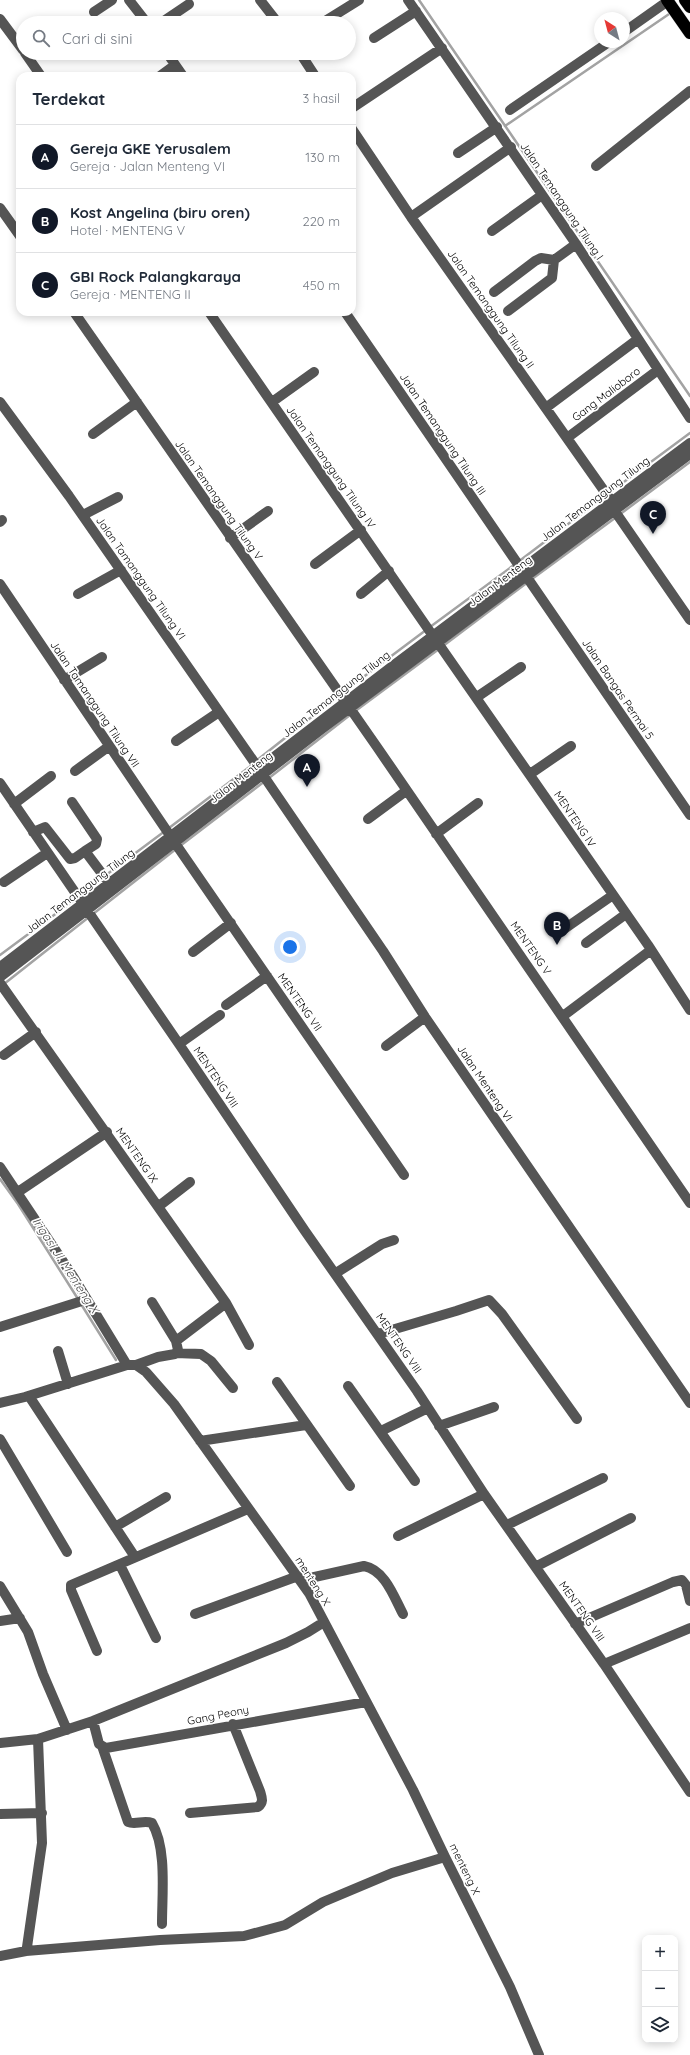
<!DOCTYPE html>
<html lang="id">
<meta charset="utf-8">
<style>
:root{--surface:#fff;--page:#f6f6f7;--text:#1f2937;--muted:#747a83;--line:#e0e1e3;--accent:#111827}
body{margin:0;font-family:Quicksand,sans-serif;background:var(--page);color:var(--text)}
.controls{position:absolute;right:12px;bottom:12px;display:grid;overflow:hidden;border-radius:8px;box-shadow:0 2px 10px #0003}
.controls button{width:36px;height:36px;display:grid;place-items:center;padding:0;border:0;border-bottom:1px solid var(--line);background:var(--surface);color:var(--text);font:20px sans-serif}
.compass{position:absolute;left:594px;top:12px;width:36px;height:36px;border-radius:50%;background:var(--surface);box-shadow:0 2px 10px #0003;rotate:324deg}
.you{position:absolute;left:290px;top:947px;width:14px;height:14px;margin:-10px;border:3px solid #fff;border-radius:50%;background:#1a73e8;box-shadow:0 0 0 6px #1a73e833}
.badge{display:grid;place-items:center;width:26px;height:26px;border-radius:50%;background:var(--accent);color:#fff;font-size:13px;font-weight:700}
.pin{position:absolute;translate:-50% -33px;filter:drop-shadow(0 1px 2px #0008)}
.pin::after{content:'';position:absolute;top:21px;width:14px;height:12px;background:inherit;clip-path:polygon(0 0,100% 0,50% 100%)}
.list{margin:0;padding:0;list-style:none}
h2{display:flex;justify-content:space-between;align-items:center;height:52px;margin:0;padding:0 16px;font-size:17px}
h2 small{font-size:13px;font-weight:400;color:var(--muted)}
.list li{display:grid;grid-template-columns:26px 1fr auto;gap:12px;align-items:center;box-sizing:border-box;height:64px;padding:0 16px;border-top:1px solid var(--line)}
.list b{display:block;font-size:15px;white-space:nowrap}
.list p{margin:0;font-size:13px;white-space:nowrap;color:var(--muted)}
.list em{font-size:13px;font-style:normal;color:var(--muted)}
.icon{flex:none;width:22px;height:22px;fill:none;stroke:currentColor;stroke-width:2;stroke-linecap:round;stroke-linejoin:round}
.map{position:relative;flex:none;width:690px;height:2055px;overflow:hidden}
.search{position:absolute;background:var(--surface);box-shadow:0 2px 10px #0003;left:16px;top:16px;width:340px;height:44px;display:flex;align-items:center;gap:10px;box-sizing:border-box;padding:0 14px;border-radius:22px;color:var(--muted);font-size:15px}
.panel{position:absolute;background:var(--surface);box-shadow:0 2px 10px #0003;left:16px;top:72px;width:340px;height:244px;border-radius:12px}
.map>svg:first-child{display:block}
.lines{fill:none;stroke-linecap:round;stroke-linejoin:round}
.stream{stroke:#a3a3a3;stroke-width:2.5}
.highway-casing{stroke:#dbdbdb;stroke-width:13}
.minor{stroke:#555;stroke-width:10}
.highway{stroke:#000;stroke-width:12}
.labels{text-anchor:middle;dominant-baseline:central;stroke-width:3.5;stroke-linejoin:round;paint-order:stroke}
.street-label{font-size:11px;fill:#000;stroke:#fff}
.water-label{font-size:12px;font-style:italic;fill:#444;stroke:#fff}
</style>
<div class="map">
<svg width="690" height="2055" viewBox="0 0 690 2055">
<rect width="100%" height="100%" fill="#fff"/>
<g class="lines">
<path class="stream" d="M419 0 690 396
M505 126 672 12
M609 493 690 433
M619 515 690 462
M518 562 605 496
M532 579 615 518
M430 627 514 565
M443 646 528 582
M342 693 426 630
M354 712 439 649
M256 761 338 696
M269 778 350 715
M169 828 252 765
M180 846 265 781
M106 875 165 831
M81 895 102 878
M93 914 176 849
M0 955 77 898
M4 984 89 917
M0 1179 18 1204 78 1299
M81 1304 116 1360"/>
<g class="highway-casing">
<path id="highway" d="M667 0 690 33
M685 0 690 7"/>
</g>
<path class="minor" d="M129 0 147 23
M260 0 278 23
M408 0 576 244 690 418
M94 12 112 0
M0 19 23 50
M161 23 189 4
M322 23 359 0
M624 32 668 1
M374 38 416 11
M25 53 41 76
M167 53 183 76
M300 53 315 76
M160 76 175 65
M352 108 442 48
M510 110 609 42
M352 129 411 217 612 502
M458 153 497 127
M596 166 690 91
M0 208 20 236
M411 217 511 147
M492 231 542 195
M554 260 576 244
M494 292 535 261 541 258 554 260 552 278 508 311
M74 312 377 747 690 1203
M209 312 433 636
M345 312 690 815
M0 402 69 496 259 769
M272 402 314 372
M547 407 638 339
M93 434 137 402
M567 438 658 370
M614 510 690 620
M83 515 118 497
M0 522 2 520
M230 538 268 511
M315 564 361 530
M0 584 171 837
M78 594 121 570
M361 594 389 571
M438 643 648 945 690 1010
M64 680 102 657
M477 697 521 667
M176 741 219 712
M75 771 108 747
M530 774 571 746
M263 775 383 951 425 1017 690 1403
M0 783 179 1044 305 1231 417 1391 484 1494 604 1664 690 1792
M72 802 97 839 96 844 85 851
M14 804 51 776
M368 819 406 791
M33 832 45 827 70 859 75 858 85 851 109 883
M436 834 478 803
M175 843 404 1175
M4 882 47 853
M557 934 613 895
M586 943 626 914
M193 952 231 923
M0 967 390 668 690 443
M0 977 323 728 690 454
M0 983 226 1303 249 1345
M226 1005 267 976
M563 1016 651 950
M179 1044 220 1015
M386 1046 425 1017
M4 1055 36 1032
M0 1167 74 1278 127 1365H136L146 1372 174 1404 309 1593 413 1790 445 1857 510 1987 539 2055
M18 1192 107 1132
M159 1206 190 1182
M336 1273 382 1244 394 1240
M0 1327 85 1300
M378 1334 456 1311 489 1300 502 1314 577 1419
M176 1341 226 1303
M58 1351 68 1384
M176 1353 201 1354 211 1361 233 1388
M136 1365 158 1357 175 1354 178 1350 176 1341 152 1302
M277 1382 350 1486
M348 1386 415 1481
M29 1396 135 1557
M0 1403 25 1397 127 1365
M439 1426 494 1407
M381 1431 428 1408
M0 1439 67 1552
M200 1441 306 1425
M507 1525 603 1478
M115 1527 166 1497
M398 1536 484 1494
M120 1565 156 1638
M537 1566 631 1518
M301 1580 364 1566C385 1570 394 1597 403 1614
M0 1586 28 1632 43 1674 67 1730
M195 1614 298 1576
M0 1621 20 1618
M575 1624 673 1582 682 1580 686 1585 690 1601
M97 1651 71 1590V1585L248 1509
M604 1664 690 1628
M93 1721 99 1744 106 1748 366 1702
M0 1743 38 1739
M102 1746 128 1822C135 1825 144 1820 152 1823 167 1848 162 1894 162 1924
M190 1813 258 1807C264 1802 262 1798 260 1791L233 1724
M0 1814 42 1813
M26 1951 160 1940 244 1936 285 1925 323 1902 392 1873 445 1857
M0 1956 26 1951 27 1947 42 1843 38 1739 93 1721 286 1643 308 1632 324 1622"/>
<use href="#highway" class="highway"/>
</g>
<g class="labels">
<g class="street-label">
<text transform="translate(562 201) rotate(56)">Jalan Temanggung Tilung I</text>
<text transform="translate(491 309) rotate(55)">Jalan Temanggung Tilung II</text>
<text transform="translate(606 394) rotate(-37)">Gang Malioboro</text>
<text transform="translate(443 434) rotate(56)">Jalan Temanggung Tilung III</text>
<text transform="translate(331 467) rotate(55)">Jalan Temanggung Tilung IV</text>
<text transform="translate(595 499) rotate(-37)">Jalan Temanggung Tilung</text>
<text transform="translate(219 500) rotate(55)">Jalan Temanggung Tilung V</text>
<text transform="translate(141 578) rotate(55)">Jalan Tamanggung Tilung VI</text>
<text transform="translate(500 581) rotate(-37)">Jalan Menteng</text>
<text transform="translate(618 689) rotate(56)">Jalan Bangas Permai 5</text>
<text transform="translate(336 694) rotate(-38)">Jalan Temanggung Tilung</text>
<text transform="translate(95 704) rotate(56)">Jalan Tamanggung Tilung VII</text>
<text transform="translate(241 777) rotate(-38)">Jalan Menteng</text>
<text transform="translate(575 819) rotate(56)">MENTENG IV</text>
<text transform="translate(80 891) rotate(-37)">Jalan Temanggung Tilung</text>
<text transform="translate(531 948) rotate(55)">MENTENG V</text>
<text transform="translate(300 1002) rotate(55)">MENTENG VII</text>
<text transform="translate(216 1077) rotate(56)">MENTENG VIII</text>
<text transform="translate(485 1083) rotate(56)">Jalan Menteng VI</text>
<text transform="translate(137 1155) rotate(55)">MENTENG IX</text>
<text transform="translate(399 1343) rotate(55)">MENTENG VIII</text>
<text transform="translate(313 1581) rotate(58)">menteng X</text>
<text transform="translate(582 1611) rotate(55)">MENTENG VIII</text>
<text transform="translate(218 1715) rotate(-11)">Gang Peony</text>
<text transform="translate(465 1869) rotate(64)">menteng X</text>
</g>
<g class="water-label">
<text transform="translate(66 1265) rotate(57)">Irigasi Jl. Menteng X</text>
</g>
</g>
</svg>
<div class="controls">
<button>+</button>
<button>−</button>
<button><svg class="icon" aria-label="layers" viewBox="0 0 24 24"><path d="M12 4l9 5-9 5-9-5zM3 14l9 5 9-5"/></svg></button>
</div>
<svg class="compass" viewBox="-18 -18 36 36"><path d="M0-13l5 13h-10z" fill="#e53935"/><path d="M0 13l5-13h-10z" fill="#747a83"/></svg>
<div class="you"></div>
<div class="pin badge" style="left:307px;top:787px">A</div>
<div class="pin badge" style="left:557px;top:945px">B</div>
<div class="pin badge" style="left:653px;top:534px">C</div>
<div class="search"><svg class="icon" aria-label="search" viewBox="0 0 24 24"><circle cx="10" cy="10" r="6"/><path d="M15 15l6 6"/></svg>Cari di sini</div>
<section class="panel">
<h2>Terdekat<small>3 hasil</small></h2>
<ul class="list">
<li><span class="badge">A</span><div><b>Gereja GKE Yerusalem</b><p>Gereja · Jalan Menteng VI</p></div><em>130 m</em></li>
<li><span class="badge">B</span><div><b>Kost Angelina (biru oren)</b><p>Hotel · MENTENG V</p></div><em>220 m</em></li>
<li><span class="badge">C</span><div><b>GBI Rock Palangkaraya</b><p>Gereja · MENTENG II</p></div><em>450 m</em></li>
</ul>
</section>
</div>
